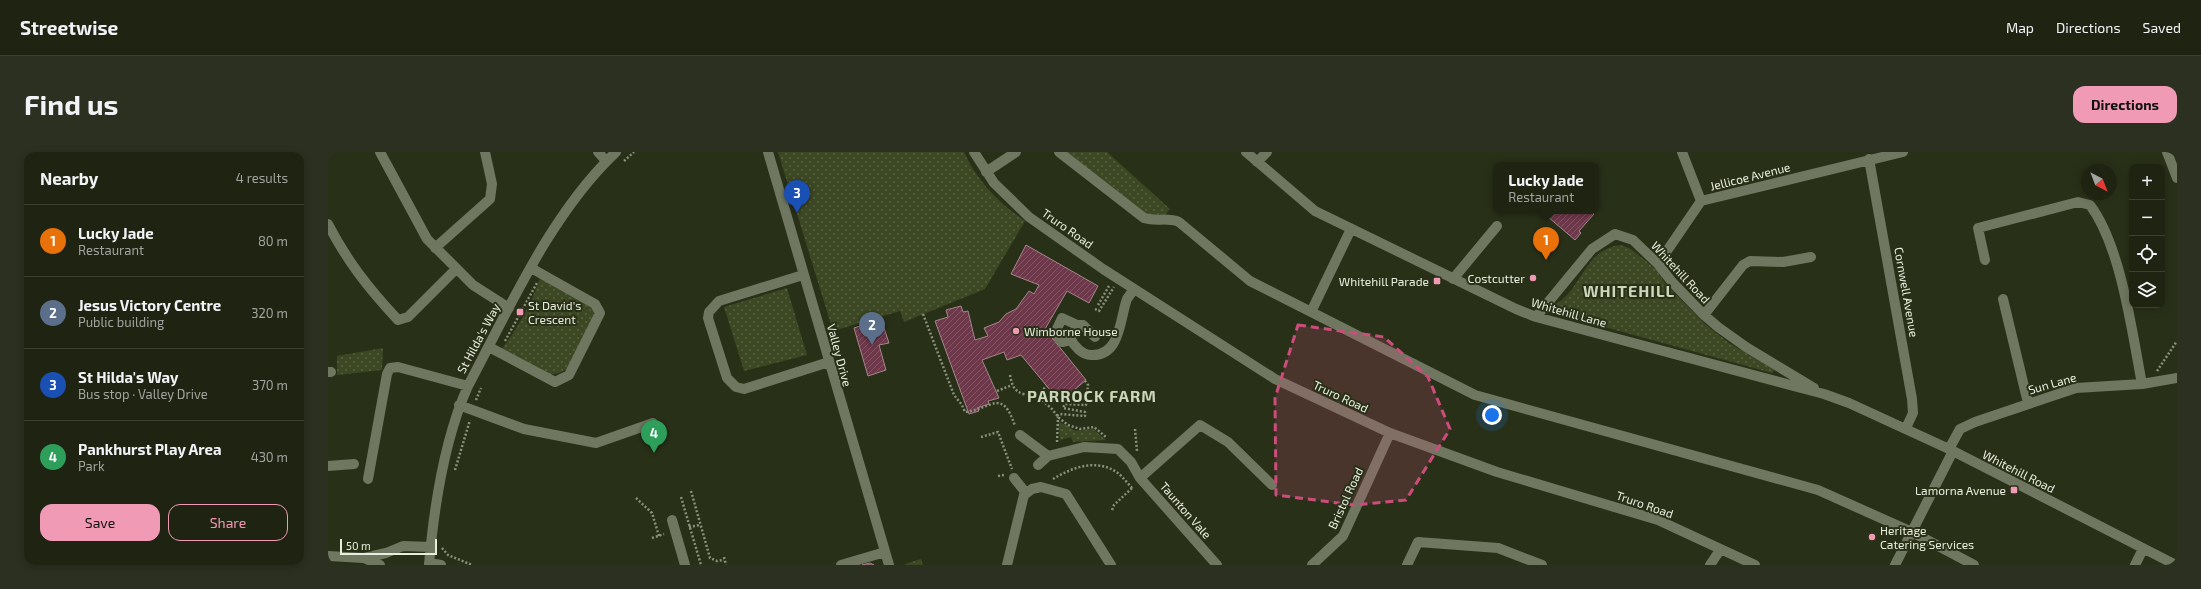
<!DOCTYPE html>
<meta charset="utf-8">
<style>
:root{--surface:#1f2412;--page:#2c3020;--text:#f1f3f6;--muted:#a1a49f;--line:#3c4132;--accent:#f09ab5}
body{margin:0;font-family:"Exo 2",sans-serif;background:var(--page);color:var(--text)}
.controls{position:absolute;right:12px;top:12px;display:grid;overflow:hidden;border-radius:8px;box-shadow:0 2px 10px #0003}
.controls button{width:36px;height:36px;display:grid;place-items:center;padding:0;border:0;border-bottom:1px solid var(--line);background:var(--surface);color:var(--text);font:20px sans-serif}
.compass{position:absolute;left:1753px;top:12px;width:36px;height:36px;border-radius:50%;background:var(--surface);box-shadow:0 2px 10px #0003;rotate:138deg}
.scale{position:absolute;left:12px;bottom:10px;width:97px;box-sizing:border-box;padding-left:4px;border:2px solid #e8edde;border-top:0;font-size:11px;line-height:14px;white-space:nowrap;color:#e8edde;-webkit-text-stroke:3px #293018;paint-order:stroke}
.you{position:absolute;left:1164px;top:263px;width:14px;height:14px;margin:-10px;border:3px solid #fff;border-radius:50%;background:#1a73e8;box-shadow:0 0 0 6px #1a73e833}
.badge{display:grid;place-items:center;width:26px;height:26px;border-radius:50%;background:var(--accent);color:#fff;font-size:13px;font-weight:700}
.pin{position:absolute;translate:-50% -33px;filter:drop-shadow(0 1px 2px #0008)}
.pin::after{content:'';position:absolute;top:21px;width:14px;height:12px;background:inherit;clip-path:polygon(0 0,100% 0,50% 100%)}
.popup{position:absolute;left:1165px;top:10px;width:106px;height:52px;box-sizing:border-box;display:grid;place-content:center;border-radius:8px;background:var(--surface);filter:drop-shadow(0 1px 3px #0005);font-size:13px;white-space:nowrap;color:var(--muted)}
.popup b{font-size:15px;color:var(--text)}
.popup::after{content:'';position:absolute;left:50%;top:100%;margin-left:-8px;border:8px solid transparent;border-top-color:var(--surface)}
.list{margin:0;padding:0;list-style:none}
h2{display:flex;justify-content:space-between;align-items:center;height:52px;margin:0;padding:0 16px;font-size:17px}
h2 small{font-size:13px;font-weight:400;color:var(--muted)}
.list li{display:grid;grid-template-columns:26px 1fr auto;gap:12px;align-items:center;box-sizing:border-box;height:72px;padding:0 16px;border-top:1px solid var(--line)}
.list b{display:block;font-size:15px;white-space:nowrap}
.list p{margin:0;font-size:13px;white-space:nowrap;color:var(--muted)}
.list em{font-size:13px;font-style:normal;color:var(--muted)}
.actions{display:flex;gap:8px;padding:12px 16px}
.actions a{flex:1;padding:9px 0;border:1px solid var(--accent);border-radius:12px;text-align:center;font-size:14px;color:var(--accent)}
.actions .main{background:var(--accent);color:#111}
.icon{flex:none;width:22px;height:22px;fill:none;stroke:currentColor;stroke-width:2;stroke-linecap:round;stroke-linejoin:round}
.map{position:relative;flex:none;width:1849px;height:413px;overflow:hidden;border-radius:12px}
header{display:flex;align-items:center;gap:24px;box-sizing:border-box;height:56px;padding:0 20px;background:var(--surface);border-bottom:1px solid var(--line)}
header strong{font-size:19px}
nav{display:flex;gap:22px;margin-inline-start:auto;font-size:14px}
.intro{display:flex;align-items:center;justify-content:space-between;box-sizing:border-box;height:96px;padding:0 24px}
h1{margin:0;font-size:28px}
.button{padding:10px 18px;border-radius:12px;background:var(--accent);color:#111;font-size:14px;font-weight:700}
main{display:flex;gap:24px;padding:0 24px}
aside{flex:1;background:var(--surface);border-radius:12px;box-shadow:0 2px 10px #0003}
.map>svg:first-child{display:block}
.grass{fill:url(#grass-dots)}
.building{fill:url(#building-hatch);stroke:#a5858e}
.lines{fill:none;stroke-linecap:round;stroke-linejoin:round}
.path{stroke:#8a907c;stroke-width:2.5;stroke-dasharray:2 2;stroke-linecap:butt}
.minor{stroke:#6f7760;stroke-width:10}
.marked{fill:#cc4d7c;fill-opacity:0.2;stroke:#cc4d7c;stroke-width:3;stroke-dasharray:8 5;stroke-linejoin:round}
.poi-dot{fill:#f09ab5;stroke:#293018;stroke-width:1.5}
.labels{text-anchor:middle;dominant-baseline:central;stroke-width:4;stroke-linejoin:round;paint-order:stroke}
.street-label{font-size:12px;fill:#e8edde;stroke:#293018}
.poi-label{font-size:12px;fill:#e8edde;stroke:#293018;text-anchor:end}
.district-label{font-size:16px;font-weight:bold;letter-spacing:1px;fill:#ccd7b9;stroke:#293018}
</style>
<header>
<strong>Streetwise</strong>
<nav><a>Map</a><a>Directions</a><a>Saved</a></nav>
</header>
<div class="intro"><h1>Find us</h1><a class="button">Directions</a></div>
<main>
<aside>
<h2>Nearby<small>4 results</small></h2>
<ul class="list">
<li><span class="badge" style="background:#e8710a">1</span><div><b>Lucky Jade</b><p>Restaurant</p></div><em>80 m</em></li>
<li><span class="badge" style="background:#5c6f8a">2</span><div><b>Jesus Victory Centre</b><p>Public building</p></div><em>320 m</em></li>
<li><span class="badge" style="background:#1a4fb4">3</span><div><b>St Hilda's Way</b><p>Bus stop · Valley Drive</p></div><em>370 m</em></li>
<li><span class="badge" style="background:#2e9e5b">4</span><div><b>Pankhurst Play Area</b><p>Park</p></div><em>430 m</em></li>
</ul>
<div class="actions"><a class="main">Save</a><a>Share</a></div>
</aside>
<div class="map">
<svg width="1849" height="413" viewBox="0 0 1849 413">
<defs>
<pattern id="grass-dots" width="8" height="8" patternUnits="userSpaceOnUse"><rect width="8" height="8" fill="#3c4723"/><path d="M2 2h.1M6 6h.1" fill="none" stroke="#586242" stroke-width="1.8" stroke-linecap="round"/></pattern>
<pattern id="building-hatch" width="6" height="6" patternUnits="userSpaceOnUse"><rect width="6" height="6" fill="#6d384a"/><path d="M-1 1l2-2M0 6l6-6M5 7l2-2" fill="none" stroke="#825564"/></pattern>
</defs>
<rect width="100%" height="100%" fill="#293018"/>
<path class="grass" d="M450 0H636C649 29 671 51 697 69L657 137 576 170 572 159 505 179Z
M733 0H779L842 57 835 65 820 66Z
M1293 93 1303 97 1329 118 1336 130 1377 172 1401 191 1447 218 1444 221 1222 160V154C1254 144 1253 97 1293 93Z
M213 123 260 150 266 159 265 169 239 217 231 221 221 223 172 199C188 180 206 147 213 123Z
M459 136 479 203 416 219 396 155Z
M55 196 54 218 9 223V204Z
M730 269 748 279 765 277 778 288 745 290 743 285 732 288Z
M593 407 595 413H578L577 412Z"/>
<path class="building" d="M1213 59H1263L1266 62 1251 79 1253 81 1247 88Z
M698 93 770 134 761 151 739 139 717 177 758 228 732 250 693 203 679 208 676 200 654 208 671 246 660 249 661 252 649 256 651 259 641 262 607 169 620 165 618 158 633 154 635 160 640 159 647 188 660 184 656 176 671 170 678 162 688 157 701 139 706 142 711 133 683 122Z
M553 167 561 191 551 193 558 218 540 224 526 176Z
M542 411 546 413H534Z"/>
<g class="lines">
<path class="path" d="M296 9 306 0
M770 153 781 134
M767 157 771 159 786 135
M595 162 626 243 634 253 637 260C664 257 674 235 687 274
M177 189 209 131
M1829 219 1849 189
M682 223C685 240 690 241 706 245L719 234
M669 239 684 233
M708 243 724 257 731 266 740 273 752 277 766 275 778 285
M148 248 153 236
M729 264 732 262 757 264V260L735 256 737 252 758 253 760 233 757 229
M807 277 809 299
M653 285 670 280 684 317
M729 290 730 265
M127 318 142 268
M670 324 676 323
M725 327C745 315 769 306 790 321 795 325 800 332 805 337
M363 339 382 406 389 409 396 408
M353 345 373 413
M308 346 324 361 331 384
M784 358 786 353 804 336
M361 375 372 373
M324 386 336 382
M114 396 120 403 144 413
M396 405 398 413"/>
<path class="minor" d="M52 0 99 87 145 133 181 156
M270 0 278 9
M440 0 561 413
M646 0 666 31 701 65 775 117 947 227 1062 281 1169 320 1330 368 1427 413
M731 0 816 66C828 70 840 65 851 70L922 129 1147 243 1490 338 1584 380 1646 413
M918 0 987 59 1188 157 1208 165 1496 242 1521 251 1621 297 1848 413
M1354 0 1373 49
M1839 0 1849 26
M1541 7 1584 247 1585 261 1578 276
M929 10 939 0
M658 20 688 0
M0 72C19 109 41 137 70 168L80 165 128 117
M107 96 162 47 164 32 157 0
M1657 108 1650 76 1750 50 1762 53C1793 94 1804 180 1814 232
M1330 112 1373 49 1575 0
M475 123 391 149 381 160 380 166 399 226 408 235 416 237 501 210
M1125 127 1169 74
M1675 147 1700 251
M983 160 1023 77
M1376 163 1415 113 1422 109 1455 110 1483 105
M1208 165 1264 97 1287 82 1305 88 1330 112 1344 130 1376 163 1390 175 1418 195 1486 236
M750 173 742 186C746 194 754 203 763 203 793 205 792 165 799 147 801 144 804 140 806 137
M743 188 734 190 727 181 734 166 749 173H755L767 185
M161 195 227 230 241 223 272 161 267 152 203 116
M0 220H3
M131 253 196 277 268 291 325 271
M692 283 720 304 756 295 790 297 803 310 812 326 889 413
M1621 297 1632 277 1647 270 1748 236 1814 232 1849 226
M710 313 720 304
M0 314 26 312
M686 326 698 341
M812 326 872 273 900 290 944 333
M40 327 59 222 62 216 70 215 140 234
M344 368 357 413
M0 404 36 406 58 401 75 394 103 395
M36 406 52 413
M101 411 113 413
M101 413C106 354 116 288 140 234 181 157 223 61 288 0
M513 413 557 400
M679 413 696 343 704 337 713 335 738 342 783 413
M984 413 1015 384 1062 281
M1079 413 1090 390 1170 396 1214 413
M1382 413 1392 398
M1567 413 1625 299
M1807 413 1815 397"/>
</g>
<path class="marked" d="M970 173 1056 185 1100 225 1122 277 1078 348 1026 353 948 343 947 246Z"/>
<g class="poi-dot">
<circle cx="1205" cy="126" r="4"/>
<rect x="1105" y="125" width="8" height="8" rx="2"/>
<rect x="188" y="156" width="8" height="8" rx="2"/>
<circle cx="688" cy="179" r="4"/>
<rect x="1682" y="334" width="8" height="8" rx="2"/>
<circle cx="1544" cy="385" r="4"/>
</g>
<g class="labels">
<g class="street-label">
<text transform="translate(1422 24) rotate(-14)">Jellicoe Avenue</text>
<text transform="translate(740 76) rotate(35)">Truro Road</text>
<text transform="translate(1353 120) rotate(47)">Whitehill Road</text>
<text transform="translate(1579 140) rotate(80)">Cornwell Avenue</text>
<text transform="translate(1241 160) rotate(16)">Whitehill Lane</text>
<text transform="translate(150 186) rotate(-62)">St Hilda's Way</text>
<text transform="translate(512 203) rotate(75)">Valley Drive</text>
<text transform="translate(1724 231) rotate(-16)">Sun Lane</text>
<text transform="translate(1013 244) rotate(25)">Truro Road</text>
<text transform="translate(1691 319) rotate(27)">Whitehill Road</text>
<text transform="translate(1017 346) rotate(-65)">Bristol Road</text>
<text transform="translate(1317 352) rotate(19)">Truro Road</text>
<text transform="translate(858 358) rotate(49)">Taunton Vale</text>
</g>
<g class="poi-label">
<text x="1197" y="126">Costcutter</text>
<text x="1101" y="129">Whitehill Parade</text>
<text x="200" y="153" text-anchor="start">St David's<tspan x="200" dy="14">Crescent</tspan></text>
<text x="696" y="179" text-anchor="start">Wimborne House</text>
<text x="1678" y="338">Lamorna Avenue</text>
<text x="1552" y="378" text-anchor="start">Heritage<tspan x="1552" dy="14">Catering Services</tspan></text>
</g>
<g class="district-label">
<text x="1301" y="138">WHITEHILL</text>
<text x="764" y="243">PARROCK FARM</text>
</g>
</g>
</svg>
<div class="controls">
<button>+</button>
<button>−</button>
<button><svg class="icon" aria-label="locate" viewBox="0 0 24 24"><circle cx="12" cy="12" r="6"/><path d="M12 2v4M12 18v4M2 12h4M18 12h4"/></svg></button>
<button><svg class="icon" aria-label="layers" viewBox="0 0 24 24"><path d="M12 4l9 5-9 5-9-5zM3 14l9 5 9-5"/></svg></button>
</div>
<svg class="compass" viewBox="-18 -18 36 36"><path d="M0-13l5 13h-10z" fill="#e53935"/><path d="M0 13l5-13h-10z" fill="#a1a49f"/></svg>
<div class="scale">50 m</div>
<div class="you"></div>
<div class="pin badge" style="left:1218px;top:108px;background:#e8710a">1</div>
<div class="popup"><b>Lucky Jade</b>Restaurant</div>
<div class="pin badge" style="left:544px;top:193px;background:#5c6f8a">2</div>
<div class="pin badge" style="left:469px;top:61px;background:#1a4fb4">3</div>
<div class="pin badge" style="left:326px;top:301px;background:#2e9e5b">4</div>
</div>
</main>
